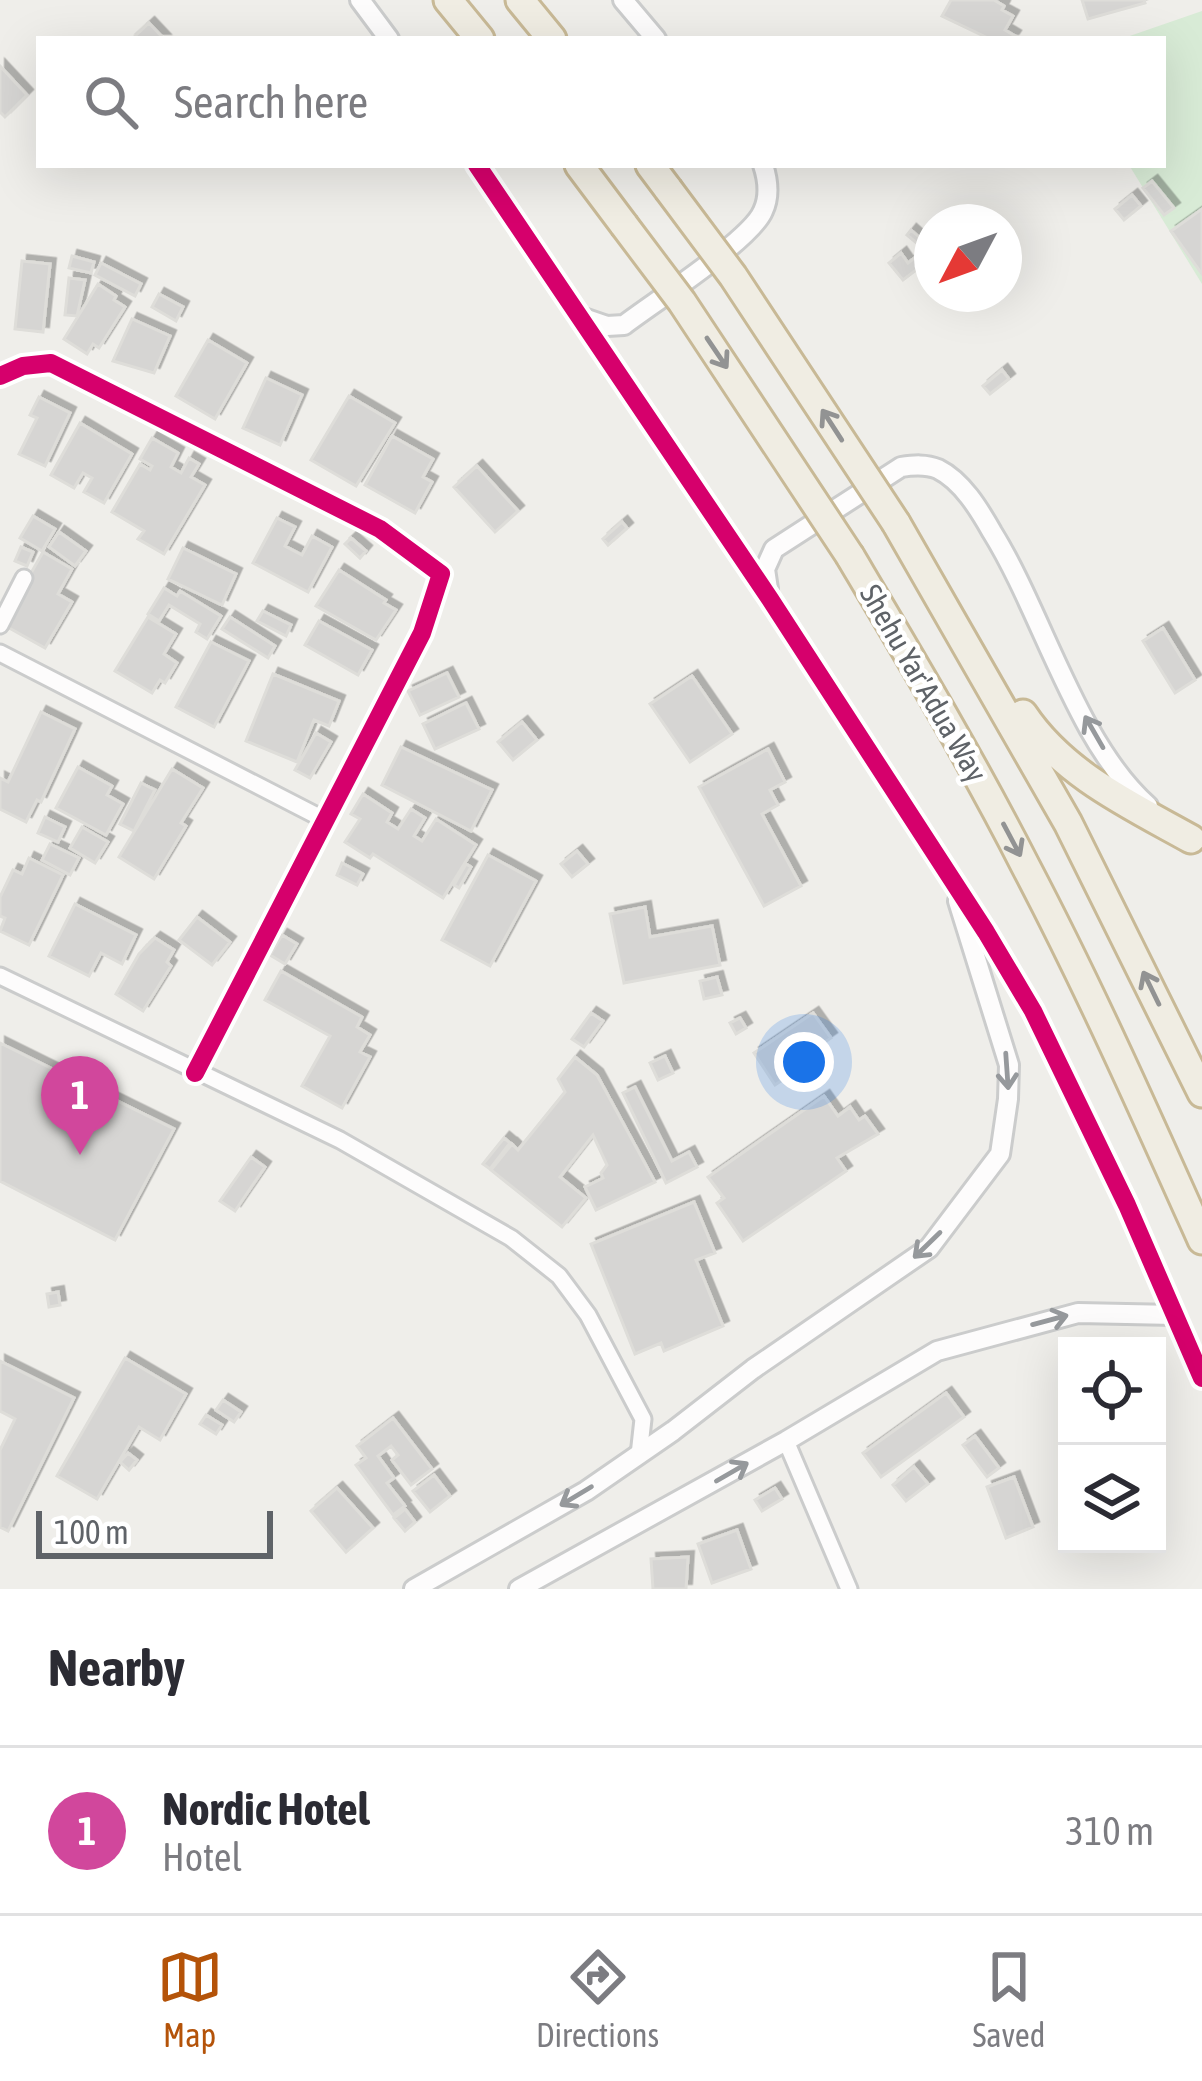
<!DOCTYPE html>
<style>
:root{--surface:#fff;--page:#f7f7f7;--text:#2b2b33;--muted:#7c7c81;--line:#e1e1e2;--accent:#b45309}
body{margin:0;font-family:"Asap Condensed",sans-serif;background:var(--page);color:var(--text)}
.controls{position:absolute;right:36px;bottom:36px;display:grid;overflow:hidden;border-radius:0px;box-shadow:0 12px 48px #0002}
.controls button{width:108px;height:108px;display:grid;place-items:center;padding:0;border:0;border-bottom:3px solid var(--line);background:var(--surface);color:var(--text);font:60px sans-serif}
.compass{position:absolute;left:914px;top:204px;width:108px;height:108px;border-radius:50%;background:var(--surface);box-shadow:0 12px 48px #0002;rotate:229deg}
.scale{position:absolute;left:36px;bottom:30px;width:237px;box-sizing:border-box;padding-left:12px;border:6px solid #5f6368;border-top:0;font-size:33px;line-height:42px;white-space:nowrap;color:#5f6368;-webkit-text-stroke:9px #fff;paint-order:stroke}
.you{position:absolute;left:804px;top:1062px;width:42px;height:42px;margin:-30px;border:9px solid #fff;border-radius:50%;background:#1a73e8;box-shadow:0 0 0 18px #1a73e833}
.badge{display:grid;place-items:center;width:78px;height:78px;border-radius:50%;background:var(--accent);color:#fff;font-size:39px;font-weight:700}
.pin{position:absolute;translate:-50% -99px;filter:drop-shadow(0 3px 6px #0008)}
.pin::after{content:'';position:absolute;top:63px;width:42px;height:36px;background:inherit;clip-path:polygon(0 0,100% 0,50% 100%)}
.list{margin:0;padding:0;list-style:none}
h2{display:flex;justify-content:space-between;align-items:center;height:156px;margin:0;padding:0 48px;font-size:51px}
h2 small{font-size:39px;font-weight:400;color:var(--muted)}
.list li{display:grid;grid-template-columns:78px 1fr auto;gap:36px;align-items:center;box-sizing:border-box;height:168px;padding:0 48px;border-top:3px solid var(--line)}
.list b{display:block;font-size:45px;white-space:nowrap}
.list p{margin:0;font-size:39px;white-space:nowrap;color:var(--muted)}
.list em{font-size:39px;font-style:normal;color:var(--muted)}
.icon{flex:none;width:66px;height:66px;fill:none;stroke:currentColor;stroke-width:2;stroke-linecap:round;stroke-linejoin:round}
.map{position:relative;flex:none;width:1202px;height:1589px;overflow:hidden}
.search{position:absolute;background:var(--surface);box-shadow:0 12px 48px #0002;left:36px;right:36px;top:36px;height:132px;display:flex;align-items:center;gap:30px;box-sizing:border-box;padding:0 42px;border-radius:0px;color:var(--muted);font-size:45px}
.sheet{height:324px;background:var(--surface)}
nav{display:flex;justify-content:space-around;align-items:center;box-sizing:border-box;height:168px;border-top:3px solid var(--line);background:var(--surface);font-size:33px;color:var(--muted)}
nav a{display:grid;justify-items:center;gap:6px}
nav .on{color:var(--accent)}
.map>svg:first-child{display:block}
.green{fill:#d8ebd6}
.building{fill:#d6d5d3;stroke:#deddd9;stroke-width:3;filter:url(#shadow)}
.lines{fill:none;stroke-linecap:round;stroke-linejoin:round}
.minor-casing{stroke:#cbcccc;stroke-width:21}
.tertiary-casing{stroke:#cbcccc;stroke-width:24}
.motorway-casing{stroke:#c8b996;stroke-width:33}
.minor{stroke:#fdfcfc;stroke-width:15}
.tertiary{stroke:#fdfcfc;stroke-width:18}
.motorway{stroke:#f0ede3;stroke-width:27}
.motorway-bridge-casing{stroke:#c8b996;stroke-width:33;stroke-linecap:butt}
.motorway-bridge{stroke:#f0ede3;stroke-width:27}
.cycleway-casing{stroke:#fff;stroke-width:26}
.cycleway{stroke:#d6006c;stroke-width:18}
.oneway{stroke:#929393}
.oneway2{stroke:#96999c}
.labels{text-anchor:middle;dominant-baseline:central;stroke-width:9;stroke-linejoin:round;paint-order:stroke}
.street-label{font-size:30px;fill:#5f6368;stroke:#fff}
</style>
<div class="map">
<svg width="1202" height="1589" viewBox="0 0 1202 1589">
<defs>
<filter id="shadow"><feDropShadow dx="5.5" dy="-5.5" stdDeviation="0" flood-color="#0004"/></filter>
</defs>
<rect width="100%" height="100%" fill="#efeeea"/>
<path class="green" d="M1202 11V284L1129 165H1163V39H1121Z"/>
<path class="building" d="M951 0H994L1004 6 1002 10 1013 16 1005 30 1015 36 1013 39H990L942 16Z
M1082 0H1144L1145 3 1088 19Z
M149 23 164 39H132Z
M0 66 27 95 5 117 0 112Z
M1152 181 1174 208 1164 215 1143 188Z
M1132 195 1141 206 1124 220 1115 209Z
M1202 209V274L1171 231Z
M911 230 929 246 925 250 907 235Z
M901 253 908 263 917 256 924 264 903 280 889 263Z
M72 256 94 262 91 273 69 268Z
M22 261 50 264 43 332 15 329Z
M101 263 141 284 135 296 95 275Z
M69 278 85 280 77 316 65 315Z
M98 284 116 296 114 300 125 307 99 348 93 344 87 354 64 339Z
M159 294 183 307 176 321 152 307Z
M132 319 170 336 154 373 113 361Z
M208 340 247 363 215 419 176 396Z
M1002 370 1009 379 990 394 983 386Z
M266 378 302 395 280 445 243 428Z
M349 396 395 423 356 486 311 460Z
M39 397 70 413 45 466 19 454 37 418 30 415Z
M80 423 132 454 104 503 84 492 92 478 83 473 74 488 51 475Z
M392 436 433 459 423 477 432 482 415 513 365 485Z
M152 438 178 453 171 467 181 473 189 458 199 464 191 477 205 485 164 554 138 539 144 531 112 512 140 464 150 470 152 466 140 459Z
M477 466 518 511 495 532 454 487Z
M33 516 55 529 42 551 20 538Z
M277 518 295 527 285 546 302 555 312 536 332 547 308 592 253 563Z
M622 522 627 528 608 545 603 539Z
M59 532 86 551 75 566 49 547Z
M351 538 366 551 360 558 345 544Z
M21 547 33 552 27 566 15 561Z
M183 548 236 574 222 605 168 579Z
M43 552 72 569 58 594 72 602 45 648 2 624Z
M339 570 386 600 384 603 396 610 376 640 316 606Z
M164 588 177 596 180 591 221 616 207 639 196 632 200 624 169 605 159 621 148 614Z
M263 611 291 625 286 636 257 621Z
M148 617 176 634 164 654 177 663 165 683 160 680 152 693 115 671Z
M230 617 275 646 268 658 222 629Z
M319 621 372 650 358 675 305 645Z
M1163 628 1195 680 1175 693 1143 641Z
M211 642 249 661 214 727 176 707Z
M447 673 459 697 420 715 408 691Z
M273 674 339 701 329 726 314 720 297 762 246 741Z
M692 676 732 734 690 762 650 704Z
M466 703 479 729 435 749 423 724Z
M41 712 75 729 41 802 37 800 26 822 0 809V778L8 782Z
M522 722 537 740 513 760 498 742Z
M316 733 331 742 310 778 295 770Z
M401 747 492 790 471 831 382 785Z
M768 749 785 782 770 790 778 805 762 814 801 886 764 906 699 787Z
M78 767 112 786 107 795 123 804 106 835 56 808Z
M172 769 203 788 181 823 186 826 154 879 119 857Z
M141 783 155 790 134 831 120 824Z
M363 794 392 813 387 822 398 829 411 809 425 818 414 836 422 841 436 819 476 845 443 898 373 854 370 858 345 842 360 819 351 814Z
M45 817 65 827 58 842 38 833Z
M82 827 108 842 95 863 70 848Z
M50 844 79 858 70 875 42 860Z
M577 851 588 864 572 877 561 864Z
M488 855 536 881 490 966 442 940Z
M29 858 63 875 29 945 0 931 5 918 0 916V897L13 870 22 874Z
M342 863 363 874 357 885 337 875Z
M466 864 471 867 459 888 454 885Z
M75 904 136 935 122 964 101 953 89 976 49 956Z
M645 907 650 937 712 926 720 965 624 983 610 914Z
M197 917 230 942 212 965 179 940Z
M282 935 297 944 285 964 270 955Z
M155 938 174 950 167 962 171 966 143 1011 116 994 139 954Z
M281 971 362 1017 357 1027 370 1035 360 1052 370 1057 342 1108 302 1086 330 1036 265 1000Z
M717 977 722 995 704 999 700 981Z
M591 1013 603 1021 584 1047 572 1039Z
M813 1013 831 1038 786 1069 790 1075 775 1085 754 1053Z
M740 1018 746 1028 736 1034 730 1023Z
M0 1043 174 1129 115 1240 0 1181Z
M665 1056 673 1073 658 1080 650 1063Z
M575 1057 597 1075 655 1182 596 1210 585 1187 603 1178 601 1173 607 1165 593 1135 560 1177 586 1198 562 1227 491 1170 512 1144 518 1150 565 1092 558 1079Z
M635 1087 672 1161 689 1152 697 1167 666 1183 623 1093Z
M824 1096 838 1116 850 1107 859 1120 865 1116 878 1134 837 1158 846 1171 743 1241 717 1203 724 1198 708 1177Z
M504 1138 510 1143 490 1169 483 1164Z
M251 1157 265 1167 235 1211 220 1201Z
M694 1202 715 1253 696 1260 723 1326 664 1351 661 1343 635 1354 591 1244Z
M58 1292 60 1305 49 1307 47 1294Z
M125 1358 186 1394 160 1440 139 1427 97 1499 57 1476Z
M0 1361 74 1398 8 1531 0 1527V1450L15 1419 0 1411Z
M946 1393 964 1417 881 1477 863 1453Z
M223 1400 241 1412 234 1422 216 1410Z
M206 1415 222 1425 216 1434 200 1424Z
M393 1418 432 1469 411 1485 392 1460 398 1455 391 1446 378 1456 394 1478 387 1483 405 1506 393 1515 356 1465 366 1458 357 1446Z
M975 1436 999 1468 987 1477 963 1445Z
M128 1453 137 1460 129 1470 120 1462Z
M914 1467 928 1484 906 1501 893 1485Z
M434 1475 450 1496 430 1512 413 1491Z
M1014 1477 1033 1527 1006 1538 987 1487Z
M337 1488 373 1528 346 1552 311 1511Z
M775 1488 782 1499 762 1511 755 1500Z
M405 1509 415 1522 405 1531 394 1518Z
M737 1530 751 1569 712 1583 698 1544Z
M688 1557 686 1589H653L651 1559Z"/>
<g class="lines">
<g class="minor-casing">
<path id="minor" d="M0 376 23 366 51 363 380 529 441 574 422 633 195 1073
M0 625 24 578
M0 653 323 819
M0 976 340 1140 511 1238 559 1276 588 1315 643 1419 639 1455
M786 1441 849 1589"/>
</g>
<g class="tertiary-casing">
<path id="tertiary" d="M360 0 389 39
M623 0 656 39
M477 165 770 599 986 932 1033 1011 1127 1205 1202 1378
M578 316 607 326 624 325C654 302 751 240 763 211 770 196 768 180 763 165
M768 589 765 569 774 549 901 467C914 465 926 464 938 469 962 481 979 509 992 532 1043 614 1076 742 1148 806
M414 1589 586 1491 673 1431 753 1369 929 1248 1000 1154 1008 1099 1009 1065 958 901
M519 1589 786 1441 937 1351 1078 1313 1175 1315"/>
</g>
<g class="motorway-casing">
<path id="motorway" d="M448 0 480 39
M520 0 552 39
M579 165 624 225
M650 165 668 189
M896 523 1068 823 1202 1093
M850 556C911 659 972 761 1026 867 1090 989 1146 1115 1202 1240
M1023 714C1063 774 1130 805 1191 839"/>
</g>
<use href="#minor" class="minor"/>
<use href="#tertiary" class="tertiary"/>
<use href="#motorway" class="motorway"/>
<g class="motorway-bridge-casing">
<path id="motorway-bridge" d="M668 189 733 276 896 523
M624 225 682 302 850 556"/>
</g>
<use href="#motorway-bridge" class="motorway-bridge"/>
<g class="cycleway-casing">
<path id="cycleway" d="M477 165 770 599 986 932 1033 1011 1127 1205 1202 1378
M0 376 23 366 51 363 380 529 441 574 422 633 195 1073"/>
</g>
<use href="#cycleway" class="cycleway"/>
</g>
<defs><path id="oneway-shaft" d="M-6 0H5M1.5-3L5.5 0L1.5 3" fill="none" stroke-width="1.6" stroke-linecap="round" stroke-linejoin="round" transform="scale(3)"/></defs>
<g class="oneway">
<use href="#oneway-shaft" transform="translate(717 353) rotate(56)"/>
<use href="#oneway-shaft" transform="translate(832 425) rotate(-123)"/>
<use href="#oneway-shaft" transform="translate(1012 840) rotate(62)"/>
<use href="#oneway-shaft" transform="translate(1151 988) rotate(-116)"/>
</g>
<g class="oneway2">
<use href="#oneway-shaft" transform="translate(1094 732) rotate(-120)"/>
<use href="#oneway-shaft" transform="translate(1007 1071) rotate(86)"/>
<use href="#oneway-shaft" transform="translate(927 1245) rotate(136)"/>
<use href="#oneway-shaft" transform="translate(1050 1320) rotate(-15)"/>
<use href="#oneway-shaft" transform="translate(732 1472) rotate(-30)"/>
<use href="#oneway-shaft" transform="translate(576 1496) rotate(149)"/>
</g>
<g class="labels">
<g class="street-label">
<text transform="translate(924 683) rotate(60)">Shehu Yar'Adua Way</text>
</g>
</g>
</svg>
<div class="controls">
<button><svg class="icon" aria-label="locate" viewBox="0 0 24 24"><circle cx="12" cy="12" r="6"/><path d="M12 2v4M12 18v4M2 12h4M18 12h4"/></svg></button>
<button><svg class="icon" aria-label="layers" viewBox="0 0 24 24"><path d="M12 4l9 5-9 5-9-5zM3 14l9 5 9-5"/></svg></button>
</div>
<svg class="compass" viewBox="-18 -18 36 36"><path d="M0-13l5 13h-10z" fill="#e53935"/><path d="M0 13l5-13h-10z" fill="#7c7c81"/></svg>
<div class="scale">100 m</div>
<div class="you"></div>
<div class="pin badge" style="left:80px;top:1155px;background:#d1479c">1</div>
<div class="search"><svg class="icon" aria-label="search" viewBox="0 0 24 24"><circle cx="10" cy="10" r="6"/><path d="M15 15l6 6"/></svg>Search here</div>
</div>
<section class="sheet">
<h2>Nearby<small></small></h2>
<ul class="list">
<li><span class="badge" style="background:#d1479c">1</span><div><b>Nordic Hotel</b><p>Hotel</p></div><em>310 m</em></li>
</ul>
</section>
<nav>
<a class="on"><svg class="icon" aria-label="map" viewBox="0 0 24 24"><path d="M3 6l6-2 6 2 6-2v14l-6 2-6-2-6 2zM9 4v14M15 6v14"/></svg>Map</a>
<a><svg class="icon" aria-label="directions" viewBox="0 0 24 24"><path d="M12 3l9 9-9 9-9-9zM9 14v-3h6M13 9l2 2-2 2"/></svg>Directions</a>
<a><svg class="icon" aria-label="saved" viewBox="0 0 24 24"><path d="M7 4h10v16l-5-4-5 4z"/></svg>Saved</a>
</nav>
